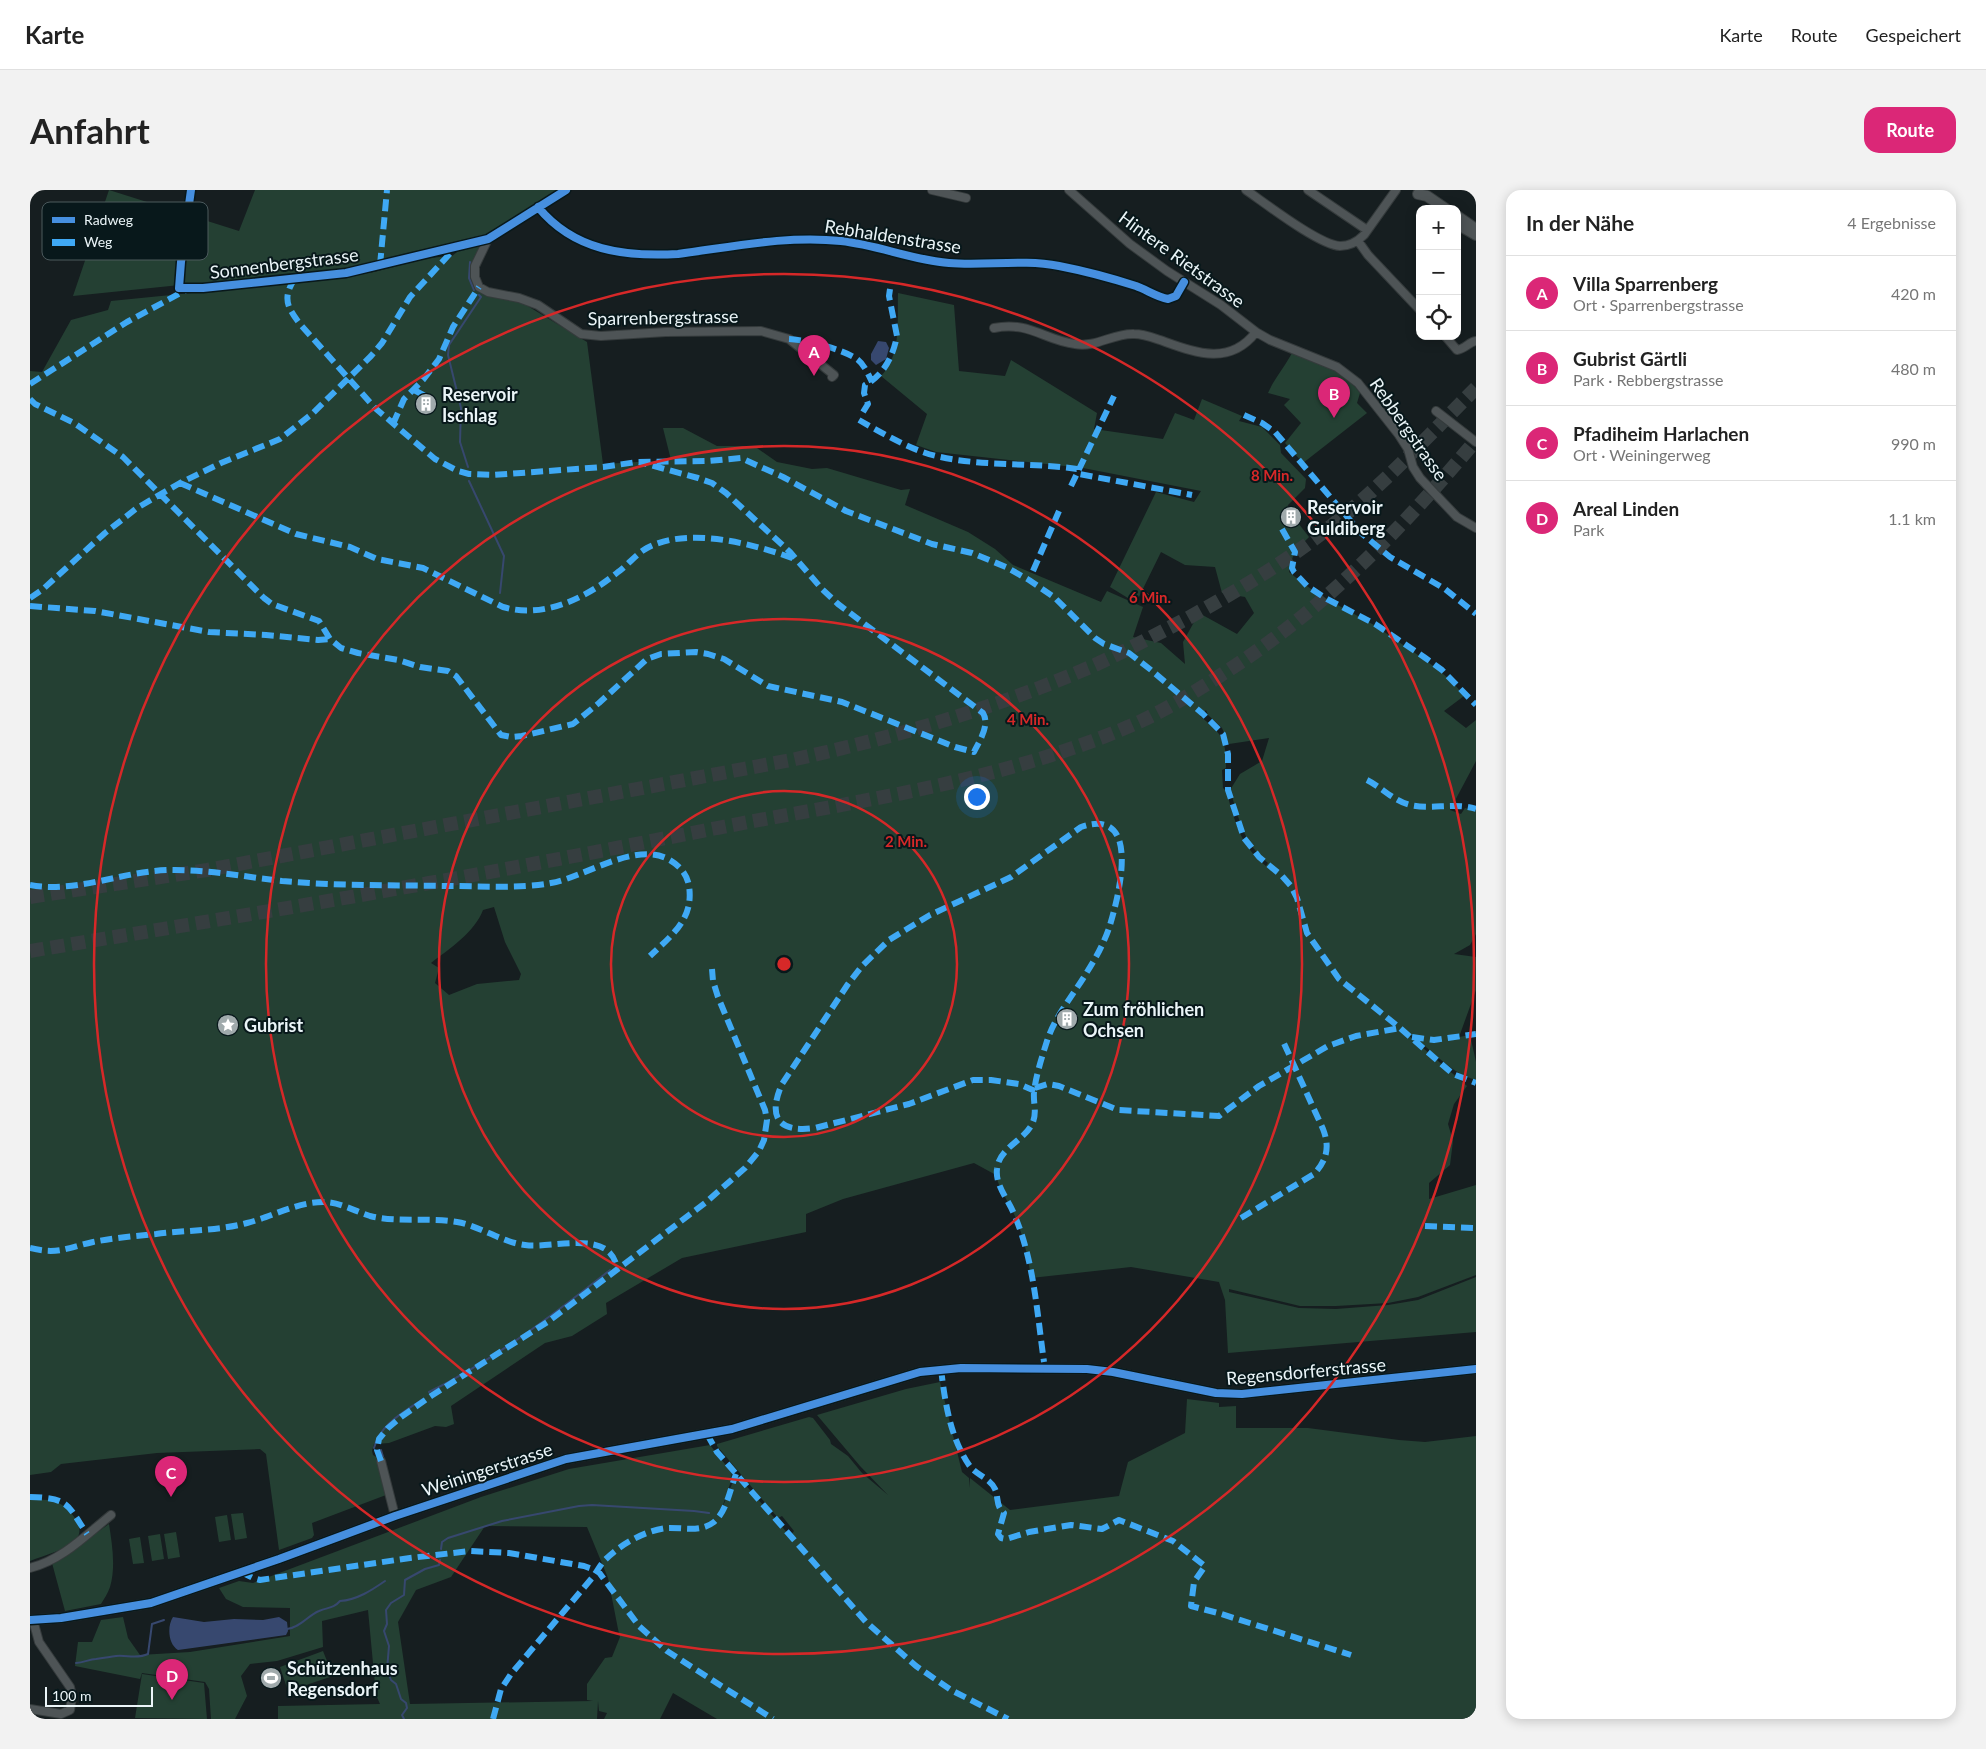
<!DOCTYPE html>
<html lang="de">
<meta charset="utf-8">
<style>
:root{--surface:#fff;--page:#f2f2f2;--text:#222;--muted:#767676;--line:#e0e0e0;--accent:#db2777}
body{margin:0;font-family:Lato,sans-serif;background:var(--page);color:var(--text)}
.controls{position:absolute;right:15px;top:15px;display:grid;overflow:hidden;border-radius:10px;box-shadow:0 2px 12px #0003}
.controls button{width:45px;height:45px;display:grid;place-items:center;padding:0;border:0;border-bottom:1px solid var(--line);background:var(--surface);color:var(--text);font:25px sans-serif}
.scale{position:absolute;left:15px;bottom:12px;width:108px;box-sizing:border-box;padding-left:5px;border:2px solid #ebf5f8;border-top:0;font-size:14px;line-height:18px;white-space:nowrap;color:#ebf5f8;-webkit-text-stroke:4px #08181b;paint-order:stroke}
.you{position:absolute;left:946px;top:606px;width:18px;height:18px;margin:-12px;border:4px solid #fff;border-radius:50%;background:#1a73e8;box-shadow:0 0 0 8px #1a73e833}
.badge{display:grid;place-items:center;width:32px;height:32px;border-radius:50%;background:var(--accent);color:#fff;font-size:16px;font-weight:700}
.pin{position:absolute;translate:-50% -41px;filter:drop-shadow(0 1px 2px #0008)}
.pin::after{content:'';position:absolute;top:26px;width:18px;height:15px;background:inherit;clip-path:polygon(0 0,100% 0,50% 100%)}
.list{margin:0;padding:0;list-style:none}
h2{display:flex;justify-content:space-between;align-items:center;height:65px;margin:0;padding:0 20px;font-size:21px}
h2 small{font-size:16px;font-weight:400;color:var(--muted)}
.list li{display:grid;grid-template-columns:32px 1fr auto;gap:15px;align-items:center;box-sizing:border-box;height:75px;padding:0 20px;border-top:1px solid var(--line)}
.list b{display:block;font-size:19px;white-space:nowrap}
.list p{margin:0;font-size:16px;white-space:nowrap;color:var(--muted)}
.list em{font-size:16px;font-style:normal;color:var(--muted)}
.icon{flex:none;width:28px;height:28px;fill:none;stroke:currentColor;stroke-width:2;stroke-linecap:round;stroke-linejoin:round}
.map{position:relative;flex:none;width:1446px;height:1529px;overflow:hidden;border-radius:15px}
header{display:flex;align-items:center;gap:30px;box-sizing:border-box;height:70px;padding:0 25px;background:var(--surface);border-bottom:1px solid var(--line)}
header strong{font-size:24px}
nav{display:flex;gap:28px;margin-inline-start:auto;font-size:18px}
.intro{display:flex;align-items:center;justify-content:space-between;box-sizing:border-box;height:120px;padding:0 30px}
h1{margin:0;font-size:35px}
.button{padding:12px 22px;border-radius:15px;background:var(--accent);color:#fff;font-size:18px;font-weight:700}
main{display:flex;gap:30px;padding:0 30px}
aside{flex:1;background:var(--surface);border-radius:15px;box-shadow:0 2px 12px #0003}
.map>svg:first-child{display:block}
.green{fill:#244033;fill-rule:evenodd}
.water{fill:#37486f}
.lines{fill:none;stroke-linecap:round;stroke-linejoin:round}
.stream{stroke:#37486f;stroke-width:2}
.motorway-tunnel{stroke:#363e40;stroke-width:14;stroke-dasharray:14 7;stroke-linecap:butt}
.minor-casing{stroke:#353b3c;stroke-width:10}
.tertiary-casing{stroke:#353b3c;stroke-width:11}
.secondary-casing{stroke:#353b3c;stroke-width:12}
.minor{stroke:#4e5456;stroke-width:8}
.tertiary{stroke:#4e5456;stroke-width:9}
.secondary{stroke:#4e5456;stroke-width:10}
.quiet{stroke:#3fa9f5;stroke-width:6;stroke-dasharray:12 6;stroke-linecap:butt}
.cycleway-casing{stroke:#08181b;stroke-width:11}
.cycleway{stroke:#468fdf;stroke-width:8}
.ring{fill:none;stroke:#d62828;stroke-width:2.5}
.labels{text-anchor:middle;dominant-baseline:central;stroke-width:4;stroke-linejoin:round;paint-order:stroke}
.street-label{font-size:18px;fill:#ebf5f8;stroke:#08181b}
.poi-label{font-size:18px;font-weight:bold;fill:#ebf5f8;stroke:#08181b;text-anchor:start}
.key{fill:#08181b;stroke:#4c5a5d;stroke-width:1}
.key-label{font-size:14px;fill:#ebf5f8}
.centre{fill:#d62828;stroke:#08181b;stroke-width:2.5}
.ring-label{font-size:15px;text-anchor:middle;font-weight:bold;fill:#d62828;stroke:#08181b;stroke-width:4;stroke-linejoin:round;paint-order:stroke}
</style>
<header>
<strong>Karte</strong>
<nav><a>Karte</a><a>Route</a><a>Gespeichert</a></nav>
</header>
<div class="intro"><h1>Anfahrt</h1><a class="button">Route</a></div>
<main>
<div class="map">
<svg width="1446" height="1529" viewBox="0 0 1446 1529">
<rect width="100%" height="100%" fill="#161e20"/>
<path class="green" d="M79 0 209 41 225 0H528L461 44 321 81 262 87 150 95 43 106Z
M450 54 442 76 445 95 454 105 491 112 557 152 573 274 641 270 633 238H653L687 256H724L747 272 782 279 797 278 871 300 880 299 875 315 938 342 965 359 983 375 1071 412 1077 401 1113 417 1103 447 1131 453 1155 474 1153 452 1169 423 1207 444 1224 423 1215 407 1192 403 1185 377 1155 375 1131 362 1106 413 1080 397 1126 302 1164 312 1171 301 1053 278 906 262 886 255 897 224 851 186C872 165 867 129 868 103L924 115 929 181 975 186 981 170 1067 223 1064 239 1133 249 1145 223 1164 230 1172 209 1212 226 1209 231 1232 237 1250 255 1251 263 1276 289 1275 298 1258 315 1251 332 1255 336 1265 329 1279 347 1273 353 1274 356 1263 366 1259 382C1287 406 1313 417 1344 435 1358 444 1371 454 1385 463 1404 476 1421 488 1434 506L1414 521 1436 538 1446 530V571L1420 620 1431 624 1435 618 1446 621V744L1440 755 1424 764 1446 767V800L1429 847 1440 845 1446 872V890C1416 882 1398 853 1371 839L1437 896 1424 914 1418 934 1423 951 1420 975 1399 993V1009L1446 995V1085L1388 1107 1358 1113 1306 1116H1270L1199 1099V1102L1269 1118 1306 1119 1358 1115 1388 1110 1446 1087V1142L1198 1163 1195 1110 1189 1092 1101 1077 1001 1088C998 1066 993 1044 984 1024 978 1011 969 999 966 985L944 973 813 1009 776 1024V1042L652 1068 576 1113 577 1124 542 1146 515 1153 421 1216 424 1234 416 1237 405 1236 359 1253 344 1254 342 1261 343 1265 348 1268 357 1301 356 1305 282 1333 284 1345 282 1348 249 1360 236 1264 230 1259 127 1263 31 1274 21 1282 0 1285V181L12 182 41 130 78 120 81 111 301 89 344 82 398 68 422 66 432 58ZM1176 520 1178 525 1192 538 1199 554 1239 548 1232 571 1210 584 1200 600C1210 631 1212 651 1238 673L1236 676C1209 654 1206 633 1196 601L1193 598 1192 580 1196 578C1196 549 1193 545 1170 526ZM464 717 475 752 491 784 489 790 447 794 419 805 405 793 409 778 401 773C419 759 445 742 453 720Z
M1263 161C1292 173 1311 177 1330 203L1327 213 1337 223 1273 273 1255 253 1271 233 1254 215 1260 209 1238 203C1245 187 1255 177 1263 161Z
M910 1192 932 1282 939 1288V1298L940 1288 980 1320 1089 1306 1098 1272 1155 1243 1157 1209 1189 1213V1217L1206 1216V1238H1278L1369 1250 1395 1252 1446 1246V1529H687L643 1503 630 1529H574L577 1523 569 1521 568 1511 567 1529H248V1516L350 1514 346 1505 338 1420 292 1431 293 1457 247 1471 220 1474 211 1486 217 1506 205 1529H181L179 1499 175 1492 112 1483 110 1489 45 1476 48 1452H62L71 1430 93 1427 98 1448 110 1465 160 1462 260 1446V1418L213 1417 196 1409 189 1398 209 1391 223 1393 451 1307 539 1279 680 1255 702 1283 700 1294 691 1321 706 1284 760 1346 764 1341 752 1326 748 1328 687 1256V1254L779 1227 783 1228 800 1250 801 1254 818 1266 832 1283 858 1305 830 1276 787 1225 876 1199ZM455 1336 557 1337 578 1388 588 1439 590 1447 582 1467 575 1468 557 1494V1510L563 1511 380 1514 368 1432 386 1400 421 1387Z
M0 1309C8 1310 16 1309 24 1311 36 1314 58 1337 46 1349 34 1361 15 1365 0 1371Z
M213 1323 217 1348 205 1350 201 1324Z
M197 1325 201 1350 189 1352 185 1327Z
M79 1334C82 1354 86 1377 80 1397 78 1403 74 1409 71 1414L35 1421 22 1373C42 1361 60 1347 79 1334Z
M146 1342 150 1367 138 1369 134 1344Z
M130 1344 134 1369 122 1371 118 1346Z
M110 1347 114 1373 103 1374 99 1349Z
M293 1461 303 1486 258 1501 250 1477Z
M112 1484 174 1493 177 1529 105 1528Z"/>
<path class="water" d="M848 151 856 152 859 158 856 169 846 175 841 170V164Z
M143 1427 174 1432 204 1429 233 1430 249 1427 257 1432 258 1441 256 1445 148 1460C138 1454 137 1436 143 1427Z"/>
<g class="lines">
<path class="stream" d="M440 72 439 88 444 100
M438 277 430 252 431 218 418 165 419 155 451 107 449 105
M439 291 474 366 470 403
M399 1202C464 1170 523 1125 580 1080
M344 1258C350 1234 374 1222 393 1209
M351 1260 354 1270
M411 1359 412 1352 418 1348 472 1331 549 1316 562 1315 664 1321 679 1323
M257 1439C271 1437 277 1426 289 1421 298 1417 303 1419 310 1411 327 1410 342 1400 355 1391
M46 1473C54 1473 59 1469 66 1469 73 1468 80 1467 86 1466 97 1465 108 1469 118 1464L122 1434 134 1430
M374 1529 372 1525 377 1518 376 1513 371 1509 366 1494 361 1490 357 1480 359 1456 354 1441 357 1434 356 1420 361 1413 374 1405 375 1390 395 1379 409 1375 410 1370"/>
<path class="motorway-tunnel" d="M0 707 177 680 761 570C862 548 963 519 1058 478 1092 463 1125 445 1158 428 1209 400 1259 370 1305 333 1356 292 1400 244 1446 198
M0 761C133 739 266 717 399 693 495 676 591 657 687 638 827 611 977 591 1109 532 1137 519 1165 502 1191 485 1293 420 1369 342 1446 250"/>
<g class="minor-casing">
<path id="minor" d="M161 0 151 72 149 98H173L316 83 458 49 536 0
M902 0 936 8
M1039 0 1100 54 1137 81 1191 115 1226 142 1240 150 1307 177 1328 193 1369 245 1378 259 1383 277 1390 288 1427 327 1446 338
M1216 0C1235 13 1289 55 1310 56 1320 56 1327 52 1334 45L1366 0
M1278 0 1337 40
M508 17C544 61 595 67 648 64 702 57 757 45 811 51 848 55 882 70 919 73 955 76 992 69 1029 76 1055 81 1081 88 1106 96 1117 100 1127 107 1138 109L1146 106 1154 92
M458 49 445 76V87L449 97 458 102 489 108 508 115 551 144 571 146 636 142 731 141 759 149 804 185 802 187
M1328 51 1338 65 1390 120
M964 138C999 131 1014 150 1045 154 1066 158 1083 143 1104 144 1113 144 1121 147 1130 150 1164 162 1199 177 1226 142
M1415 146 1427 160C1435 159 1439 152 1446 151
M1406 221 1446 252
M351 1271 365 1326
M0 1378C32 1370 55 1346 81 1325
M0 1519 31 1524 40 1520 42 1506 40 1497 9 1452 3 1430"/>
</g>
<g class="tertiary-casing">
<path id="tertiary" d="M0 1430 31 1428 121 1413 249 1369 365 1326 536 1269 702 1239 890 1182 931 1178 1057 1179 1083 1182 1186 1203 1212 1204 1446 1179"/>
</g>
<g class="secondary-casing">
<path id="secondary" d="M1388 4 1397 6 1416 19
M1427 26 1446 39
M1427 34 1446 45"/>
</g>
<use href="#minor" class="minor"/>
<use href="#tertiary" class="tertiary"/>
<use href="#secondary" class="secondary"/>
<path class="quiet" d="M350 75 357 0
M265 88C252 108 257 117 270 134L345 218 405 269 428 281 439 284 463 285 573 277 607 272 678 271 711 268 753 287 816 321 902 354 942 363 976 377 999 390 1024 407 1065 448 1074 454 1099 463 1121 480 1173 524 1193 544 1198 564V600L1214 648 1229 667 1252 686 1261 696 1267 708 1277 743 1309 789 1370 838 1423 884 1446 893
M759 149C777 150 812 159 827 169 834 174 838 184 842 192
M0 194 97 132 158 99
M384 200 397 207 396 211
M0 209 5 214 44 233 93 267 234 408 242 414 289 431 300 449 311 458 328 463 368 470 390 477 418 481 426 486 471 545 481 547 492 546 543 534 569 513 617 469 631 464 666 462 678 464 694 469 738 496 812 512 925 557 944 562C950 550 960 535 953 523L808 414 792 399 760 362 696 303 682 293 668 288 609 272
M833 222 838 214 834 203 835 195C854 185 863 166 867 146L859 106 860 99
M1214 225 1232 233 1245 242 1330 342 1360 367 1415 399 1446 424
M829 230C852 243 881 260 906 266 952 277 1000 272 1047 279L1049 284 1162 305
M363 234 374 209 393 190 409 169 423 137 449 97
M150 293 266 344 320 357 347 369 393 378 473 417C514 429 556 408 588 382 598 375 606 364 617 358 658 336 724 354 765 369
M1041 296 1084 206
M1252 339 1265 362 1262 378 1264 382 1277 396 1297 409 1345 434 1394 467 1412 480 1446 515
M1003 381 1029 321
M0 408 12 400 75 343 107 318 150 293 191 273 250 249 283 223 341 166 352 153 380 107 426 57
M0 416 65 421 179 442 236 445 288 450 300 449
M1337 590C1351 597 1364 611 1380 615 1402 620 1424 612 1446 619
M0 695C48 704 97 679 145 680 181 680 216 687 252 691 307 696 362 695 417 696 450 696 490 699 521 693 555 687 602 653 636 668 648 674 657 683 659 696 664 729 642 745 620 766
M1382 847 1404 850 1446 844
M1005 898 1018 894 1029 896 1088 920 1189 926 1229 896 1298 856 1326 846 1370 838
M1005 901 989 894 961 890H943L879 914 785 938C749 943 737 928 752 894L818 794 832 776 859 750 900 725 981 687 1051 637C1112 616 1089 705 1080 735 1075 751 1066 768 1057 782 1044 804 1025 826 1017 851 1012 867 1006 885 1004 902 1003 912 1007 922 1003 932 995 951 969 957 967 979 965 995 978 1009 984 1024 1004 1070 1007 1123 1014 1172
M1211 1028 1284 984C1297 970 1300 957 1293 939L1252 849
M1395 1036 1446 1038
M0 1058C28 1065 36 1058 63 1052 83 1048 105 1046 126 1044 157 1040 187 1041 217 1033 241 1027 267 1012 293 1012 310 1012 324 1021 340 1026 368 1033 398 1027 427 1032 450 1036 471 1052 495 1055 523 1059 580 1038 587 1078
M911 1179C915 1212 920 1247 939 1275 946 1285 960 1288 965 1299 969 1308 965 1315 974 1323L968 1344 971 1348 976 1349 999 1342 1041 1335 1072 1339 1089 1330 1143 1351 1175 1376 1164 1392 1161 1416 1188 1423 1321 1465
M677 1244 687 1262 836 1432 886 1476 921 1500 978 1529
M351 1271 347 1260 349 1249 358 1238 371 1227 401 1206 519 1131 675 1013 715 978 729 961 734 950 737 930 735 920 688 807 683 791 682 779
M0 1307C39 1308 37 1314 57 1344
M211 1382 223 1388 230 1390 380 1368 440 1361 479 1363 554 1376 568 1381 609 1436 637 1461 743 1529
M463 1529 471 1499 481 1484 562 1388C566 1383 569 1377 573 1372 588 1356 613 1341 636 1338 652 1337 670 1343 684 1332 697 1321 700 1299 706 1284"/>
<g class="cycleway-casing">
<path id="cycleway" d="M161 0 151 72 149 98H173L316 83 458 49 536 0
M508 17C544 61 595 67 648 64 702 57 757 45 811 51 848 55 882 70 919 73 955 76 992 69 1029 76 1055 81 1081 88 1106 96 1117 100 1127 107 1138 109L1146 106 1154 92
M0 1430 31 1428 121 1413 249 1369 365 1326 536 1269 702 1239 890 1182 931 1178 1057 1179 1083 1182 1186 1203 1212 1204 1446 1179"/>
</g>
<use href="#cycleway" class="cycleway"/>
</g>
<g class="ring">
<circle cx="754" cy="774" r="173"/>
<circle cx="754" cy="774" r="345"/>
<circle cx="754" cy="774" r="518"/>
<circle cx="754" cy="774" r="690"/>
</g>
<defs>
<g id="building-disc" transform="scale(1.125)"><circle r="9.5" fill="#a0aaac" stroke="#08181b"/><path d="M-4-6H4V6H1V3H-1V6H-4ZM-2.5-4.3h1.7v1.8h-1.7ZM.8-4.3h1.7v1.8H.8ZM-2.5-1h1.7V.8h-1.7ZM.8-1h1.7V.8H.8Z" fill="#fff"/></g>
<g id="sight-disc" transform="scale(1.125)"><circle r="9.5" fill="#a0aaac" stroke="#08181b"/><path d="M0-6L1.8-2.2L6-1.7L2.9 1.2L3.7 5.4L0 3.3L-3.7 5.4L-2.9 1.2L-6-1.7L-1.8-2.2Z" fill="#fff"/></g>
<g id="stadium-disc" transform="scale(1.125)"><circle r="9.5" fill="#a0aaac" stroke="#08181b"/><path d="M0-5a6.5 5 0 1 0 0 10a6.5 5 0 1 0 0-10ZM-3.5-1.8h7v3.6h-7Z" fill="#fff"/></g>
</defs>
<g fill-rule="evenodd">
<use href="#building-disc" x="396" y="214"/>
<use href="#building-disc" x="1261" y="327"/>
<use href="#building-disc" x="1037" y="829"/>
<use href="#sight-disc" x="198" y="835"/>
<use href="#stadium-disc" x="241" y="1488"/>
</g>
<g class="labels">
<g class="street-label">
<text transform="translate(863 46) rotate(9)">Rebhaldenstrasse</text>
<text transform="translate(1152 69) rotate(36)">Hintere Rietstrasse</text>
<text transform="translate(254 73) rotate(-7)">Sonnenbergstrasse</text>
<text transform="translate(633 127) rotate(-1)">Sparrenbergstrasse</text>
<text transform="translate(1379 239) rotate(55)">Rebbergstrasse</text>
<text transform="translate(1276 1181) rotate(-5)">Regensdorferstrasse</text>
<text transform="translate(457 1279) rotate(-18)">Weiningerstrasse</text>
</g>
<g class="poi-label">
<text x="412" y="204">Reservoir<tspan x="412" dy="21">Ischlag</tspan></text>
<text x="1277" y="317">Reservoir<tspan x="1277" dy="21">Guldiberg</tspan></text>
<text x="1053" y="819">Zum fröhlichen<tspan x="1053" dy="21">Ochsen</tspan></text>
<text x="214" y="835">Gubrist</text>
<text x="257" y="1478">Schützenhaus<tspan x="257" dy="21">Regensdorf</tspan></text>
</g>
</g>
<rect x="12" y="12" width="166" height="58" rx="8" class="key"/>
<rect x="22" y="27" width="23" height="6" fill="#468fdf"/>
<rect x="22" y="49" width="23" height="7" fill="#3fa9f5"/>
<g class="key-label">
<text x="54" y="35">Radweg</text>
<text x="54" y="57">Weg</text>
</g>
<circle cx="754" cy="774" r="8" class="centre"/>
<g class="ring-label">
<text x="1242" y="291">8 Min.</text>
<text x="1120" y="413">6 Min.</text>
<text x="998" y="535">4 Min.</text>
<text x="876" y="657">2 Min.</text>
</g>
</svg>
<div class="controls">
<button>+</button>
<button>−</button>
<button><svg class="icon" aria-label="locate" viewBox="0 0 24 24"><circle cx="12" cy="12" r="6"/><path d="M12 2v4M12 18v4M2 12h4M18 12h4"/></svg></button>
</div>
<div class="scale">100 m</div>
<div class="you"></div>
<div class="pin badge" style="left:784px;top:186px">A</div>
<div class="pin badge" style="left:1304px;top:228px">B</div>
<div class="pin badge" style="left:141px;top:1307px">C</div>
<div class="pin badge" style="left:142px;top:1510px">D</div>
</div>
<aside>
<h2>In der Nähe<small>4 Ergebnisse</small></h2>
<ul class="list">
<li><span class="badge">A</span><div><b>Villa Sparrenberg</b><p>Ort · Sparrenbergstrasse</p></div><em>420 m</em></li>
<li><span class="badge">B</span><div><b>Gubrist Gärtli</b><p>Park · Rebbergstrasse</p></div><em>480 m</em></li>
<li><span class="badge">C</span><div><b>Pfadiheim Harlachen</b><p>Ort · Weiningerweg</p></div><em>990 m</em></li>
<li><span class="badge">D</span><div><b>Areal Linden</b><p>Park</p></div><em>1.1 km</em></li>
</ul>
</aside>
</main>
